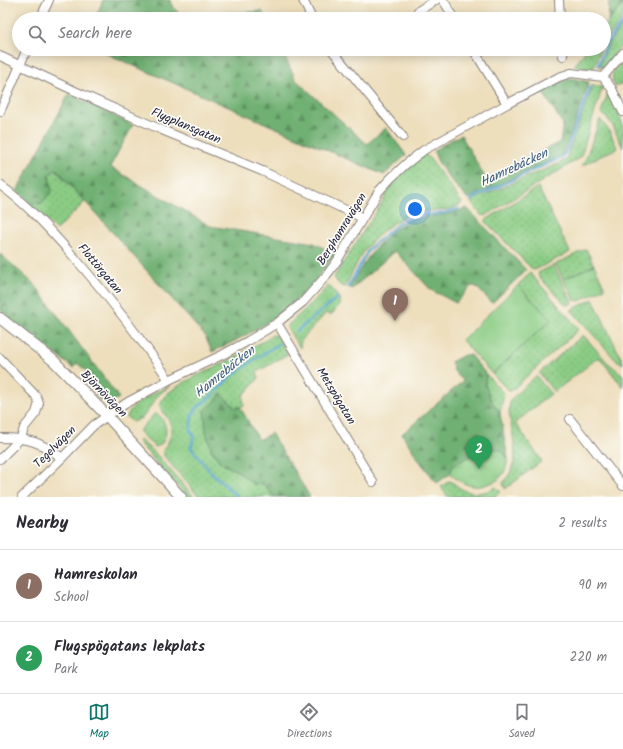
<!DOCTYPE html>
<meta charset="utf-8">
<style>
:root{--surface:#fff;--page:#f2f2f3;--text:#2b2b33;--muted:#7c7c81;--line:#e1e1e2;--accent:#0f766e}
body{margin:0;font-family:Kalam,sans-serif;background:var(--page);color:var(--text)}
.you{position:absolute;left:415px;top:209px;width:14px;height:14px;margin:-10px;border:3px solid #fff;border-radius:50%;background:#1a73e8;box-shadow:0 0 0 6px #1a73e833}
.badge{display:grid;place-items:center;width:26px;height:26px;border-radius:50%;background:var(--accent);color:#fff;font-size:13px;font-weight:700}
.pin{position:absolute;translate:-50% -33px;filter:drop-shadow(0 1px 2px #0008)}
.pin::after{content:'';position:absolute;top:21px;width:14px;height:12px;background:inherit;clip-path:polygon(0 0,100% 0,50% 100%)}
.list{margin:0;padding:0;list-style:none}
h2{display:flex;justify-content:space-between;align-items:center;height:52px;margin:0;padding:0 16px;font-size:17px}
h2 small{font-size:13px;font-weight:400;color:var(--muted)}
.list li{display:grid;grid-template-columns:26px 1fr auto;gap:12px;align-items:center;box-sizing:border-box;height:72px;padding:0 16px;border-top:1px solid var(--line)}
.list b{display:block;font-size:15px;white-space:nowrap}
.list p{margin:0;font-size:13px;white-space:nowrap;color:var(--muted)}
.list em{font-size:13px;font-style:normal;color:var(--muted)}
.icon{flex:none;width:22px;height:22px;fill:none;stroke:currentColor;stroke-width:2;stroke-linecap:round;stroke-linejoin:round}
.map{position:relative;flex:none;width:623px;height:497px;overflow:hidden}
.search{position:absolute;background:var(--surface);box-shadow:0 2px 10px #0003;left:12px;right:12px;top:12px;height:44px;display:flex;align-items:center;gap:10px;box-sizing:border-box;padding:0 14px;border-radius:22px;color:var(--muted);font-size:15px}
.sheet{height:196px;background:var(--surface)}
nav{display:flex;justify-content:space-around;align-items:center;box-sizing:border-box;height:56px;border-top:1px solid var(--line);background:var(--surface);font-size:11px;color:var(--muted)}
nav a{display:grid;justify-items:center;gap:2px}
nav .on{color:var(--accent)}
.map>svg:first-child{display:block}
.grass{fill:url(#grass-dots);stroke:#567760}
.forest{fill:url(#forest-firs);stroke:#496956}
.park{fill:url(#park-tufts);stroke:#567760}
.pitch{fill:#8bcc84;stroke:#567760}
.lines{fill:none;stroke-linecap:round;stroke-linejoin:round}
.stream{stroke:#57a6d1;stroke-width:2.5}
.minor-casing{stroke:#88807c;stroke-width:10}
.major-casing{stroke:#88807c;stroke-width:12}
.minor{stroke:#fff;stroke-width:8}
.major{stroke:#fff;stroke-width:10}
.labels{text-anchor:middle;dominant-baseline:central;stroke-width:3.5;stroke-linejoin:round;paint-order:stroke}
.street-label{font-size:12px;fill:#22223b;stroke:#fdfcf7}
.water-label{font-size:13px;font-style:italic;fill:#3a5d7e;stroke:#fdfcf7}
</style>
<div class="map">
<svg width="623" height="497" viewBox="0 0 623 497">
<defs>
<pattern id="grass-dots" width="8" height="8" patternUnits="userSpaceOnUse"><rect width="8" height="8" fill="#8bcc84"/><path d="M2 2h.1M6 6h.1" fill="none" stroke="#78af73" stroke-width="1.8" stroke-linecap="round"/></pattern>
<pattern id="forest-firs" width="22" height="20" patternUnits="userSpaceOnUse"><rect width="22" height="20" fill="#70b072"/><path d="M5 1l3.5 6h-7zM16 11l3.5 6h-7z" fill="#5c8f5f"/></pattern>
<pattern id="park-tufts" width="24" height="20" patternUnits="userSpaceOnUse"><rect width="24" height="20" fill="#8bcc84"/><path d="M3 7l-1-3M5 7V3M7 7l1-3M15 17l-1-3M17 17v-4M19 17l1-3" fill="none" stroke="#78af73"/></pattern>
</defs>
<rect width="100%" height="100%" fill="#fdfcf7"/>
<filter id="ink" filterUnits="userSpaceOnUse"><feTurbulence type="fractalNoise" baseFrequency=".025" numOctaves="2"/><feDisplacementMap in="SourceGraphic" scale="8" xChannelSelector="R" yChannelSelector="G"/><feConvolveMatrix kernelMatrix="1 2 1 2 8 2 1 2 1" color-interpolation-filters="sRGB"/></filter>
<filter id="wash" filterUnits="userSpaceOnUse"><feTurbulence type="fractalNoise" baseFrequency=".012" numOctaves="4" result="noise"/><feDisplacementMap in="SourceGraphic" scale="16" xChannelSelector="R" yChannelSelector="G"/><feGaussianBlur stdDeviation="0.9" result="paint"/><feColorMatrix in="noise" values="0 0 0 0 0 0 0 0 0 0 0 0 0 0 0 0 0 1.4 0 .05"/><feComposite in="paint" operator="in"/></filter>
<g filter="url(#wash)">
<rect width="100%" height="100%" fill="#eddebc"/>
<path class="grass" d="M623 4V18L604 43V27Z
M623 24V44L604 66 599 67 608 44Z
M587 49H601L594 67 588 69 574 66Z
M623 60V83L615 87C609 73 614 71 623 60Z
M593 85 602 87V89L581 156 578 159 485 216 481 215 470 201 558 164 566 159Z
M608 93 611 96 623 124V148L612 124 601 112Z
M600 119 610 132 617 148 581 166 586 158Z
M423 154 426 155 430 159 462 203C451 213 435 209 421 212 401 214 378 233 366 249 357 260 352 274 345 287 339 286 337 282 334 277L380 206 390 187 403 171Z
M55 169 85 202 56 230 30 204 42 203 49 175Z
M538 187 570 252 535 270 532 269 486 222V220Z
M586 249 594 265 563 279 556 264Z
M554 265 572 303 567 306 539 277 538 273Z
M530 273 579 329 511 391H509L492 374 551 320 518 285Z
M329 285 339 298 340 304 333 313 330 315 326 313 301 340 300 348 287 328 289 324 315 300Z
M593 299 623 362V364L615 359 571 310Z
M273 335 278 336 288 354 257 372 259 378 243 396 244 406 236 408 223 396 222 393 217 400 204 410 212 451 221 463 237 471 254 484 263 483 275 497H199L164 456C161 449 166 447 168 442 170 439 171 434 171 430 171 417 158 410 160 403 166 387 213 369 228 361 243 353 258 344 273 335Z
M582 336H584L607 362 623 375V387L599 357 554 392 539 373Z
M486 374 504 394 500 413 491 400 484 384Z
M536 376 551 394 515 423 542 461 505 489 503 483 510 473 515 459 514 443 509 412 510 401 514 396Z
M171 385C166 389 160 393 156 398 147 410 148 417 132 422L127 417C131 403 158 391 171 385Z
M154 414H157C168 420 170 442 156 447L148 441 139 431Z
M140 440 156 454 194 497H187L140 444 138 441Z
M449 481C454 482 455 485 460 488 471 495 485 494 496 487L501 492 495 497H448L441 487Z"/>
<path class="forest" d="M103 0H170L171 4 181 16 262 11 266 19H95Z
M609 0H623V4L608 22Z
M105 49H281L296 80 367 144 386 128 406 155 384 175 107 54Z
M570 78 589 82 568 142 562 155 468 199C457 188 437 166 434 151L447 142 461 135 486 179 560 142 563 124 542 91Z
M69 94 133 125 110 167 210 226 314 243 335 254C322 272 309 291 291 305 267 325 240 339 212 352L205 336 56 169 49 175 52 191 42 203 30 204 17 191Z
M467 208 526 270 492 303 475 286H471L456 303 431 290 395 251 352 289 349 287C365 262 385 227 416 219 434 214 449 216 467 208Z
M0 254 35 285 119 398 109 403 99 399 88 383 91 375 77 363 73 368 0 310Z
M464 355H470L486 374 485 384 491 400 500 413 508 459 502 451 483 446 469 457 453 466 450 474 437 483 421 463 402 434 463 381 454 371 451 362Z
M221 393 223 396 236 408 240 407 259 440 271 433 310 497H275L263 483 254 484 237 471 221 463 212 451 206 432 204 410 217 400Z"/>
<path class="park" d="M594 265 605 288 579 301 574 300 563 279Z
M483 446 502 451 508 459C507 463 506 470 503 474 499 480 495 482 488 484 473 490 461 483 450 474L453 466 469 457Z"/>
<path class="pitch" d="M518 285 551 320 492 374 462 340Z"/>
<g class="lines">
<path class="stream" d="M598 65 607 43 623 22
M471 199 562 157 567 150 590 87
M348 287 369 249 399 223 421 215 444 213 459 209
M297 331 337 298
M238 497 210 471 191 448 194 435 190 430 192 416 197 408 214 394 230 377 244 367 278 344"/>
</g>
</g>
<g filter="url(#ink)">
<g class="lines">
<g class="minor-casing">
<path id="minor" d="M303 0 312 19
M443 0 455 19
M559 0 560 19
M418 11 436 0
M40 19 49 0
M331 49 403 137
M473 49 507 104
M563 49V56
M0 56 75 91 162 130 262 171 363 218
M603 77 612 89 623 112
M603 77 623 53
M0 112 27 49
M0 185C28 205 51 231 74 257 108 296 140 337 169 380
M277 323 373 482
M0 358 36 396 39 403 36 413 24 428 21 438 0 459
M570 419 623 486
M0 438C29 438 39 441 62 458
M22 497 62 458 94 425 128 402 169 380 222 355 248 341 277 323 303 302 326 276 337 261 379 191 391 178 406 164 424 150 507 104 559 77 571 73 603 77"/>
</g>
<g class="major-casing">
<path id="major" d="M0 318 54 361 107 416 181 497"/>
</g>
<use href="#minor" class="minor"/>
<use href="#major" class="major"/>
</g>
</g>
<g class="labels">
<g class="street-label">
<text transform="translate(186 126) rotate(23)">Flygplansgatan</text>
<text transform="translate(342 229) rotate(-58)">Berghamravägen</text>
<text transform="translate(100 269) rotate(50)">Flottörgatan</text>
<text transform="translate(104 394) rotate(46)">Björnövägen</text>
<text transform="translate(336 396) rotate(59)">Metspögatan</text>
<text transform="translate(55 447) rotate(-45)">Tegelvägen</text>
</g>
<g class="water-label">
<text transform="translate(514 168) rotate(-25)">Hamrebäcken</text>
<text transform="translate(225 372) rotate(-39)">Hamrebäcken</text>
</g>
</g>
</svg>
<div class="you"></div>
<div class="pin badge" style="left:395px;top:321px;background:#8d6e63">1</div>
<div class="pin badge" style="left:479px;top:469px;background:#2e9e5b">2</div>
<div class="search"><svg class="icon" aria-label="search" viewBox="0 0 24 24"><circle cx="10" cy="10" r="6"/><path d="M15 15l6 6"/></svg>Search here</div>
</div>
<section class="sheet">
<h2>Nearby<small>2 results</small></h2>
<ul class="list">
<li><span class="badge" style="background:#8d6e63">1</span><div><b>Hamreskolan</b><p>School</p></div><em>90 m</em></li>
<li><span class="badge" style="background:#2e9e5b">2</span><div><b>Flugspögatans lekplats</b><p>Park</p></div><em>220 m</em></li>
</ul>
</section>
<nav>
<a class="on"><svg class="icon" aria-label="map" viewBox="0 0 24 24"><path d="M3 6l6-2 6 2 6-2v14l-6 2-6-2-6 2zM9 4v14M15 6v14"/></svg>Map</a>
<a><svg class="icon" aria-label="directions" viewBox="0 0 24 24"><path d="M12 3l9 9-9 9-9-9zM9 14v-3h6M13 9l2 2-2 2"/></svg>Directions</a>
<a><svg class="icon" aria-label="saved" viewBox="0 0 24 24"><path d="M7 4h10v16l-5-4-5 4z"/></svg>Saved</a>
</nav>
